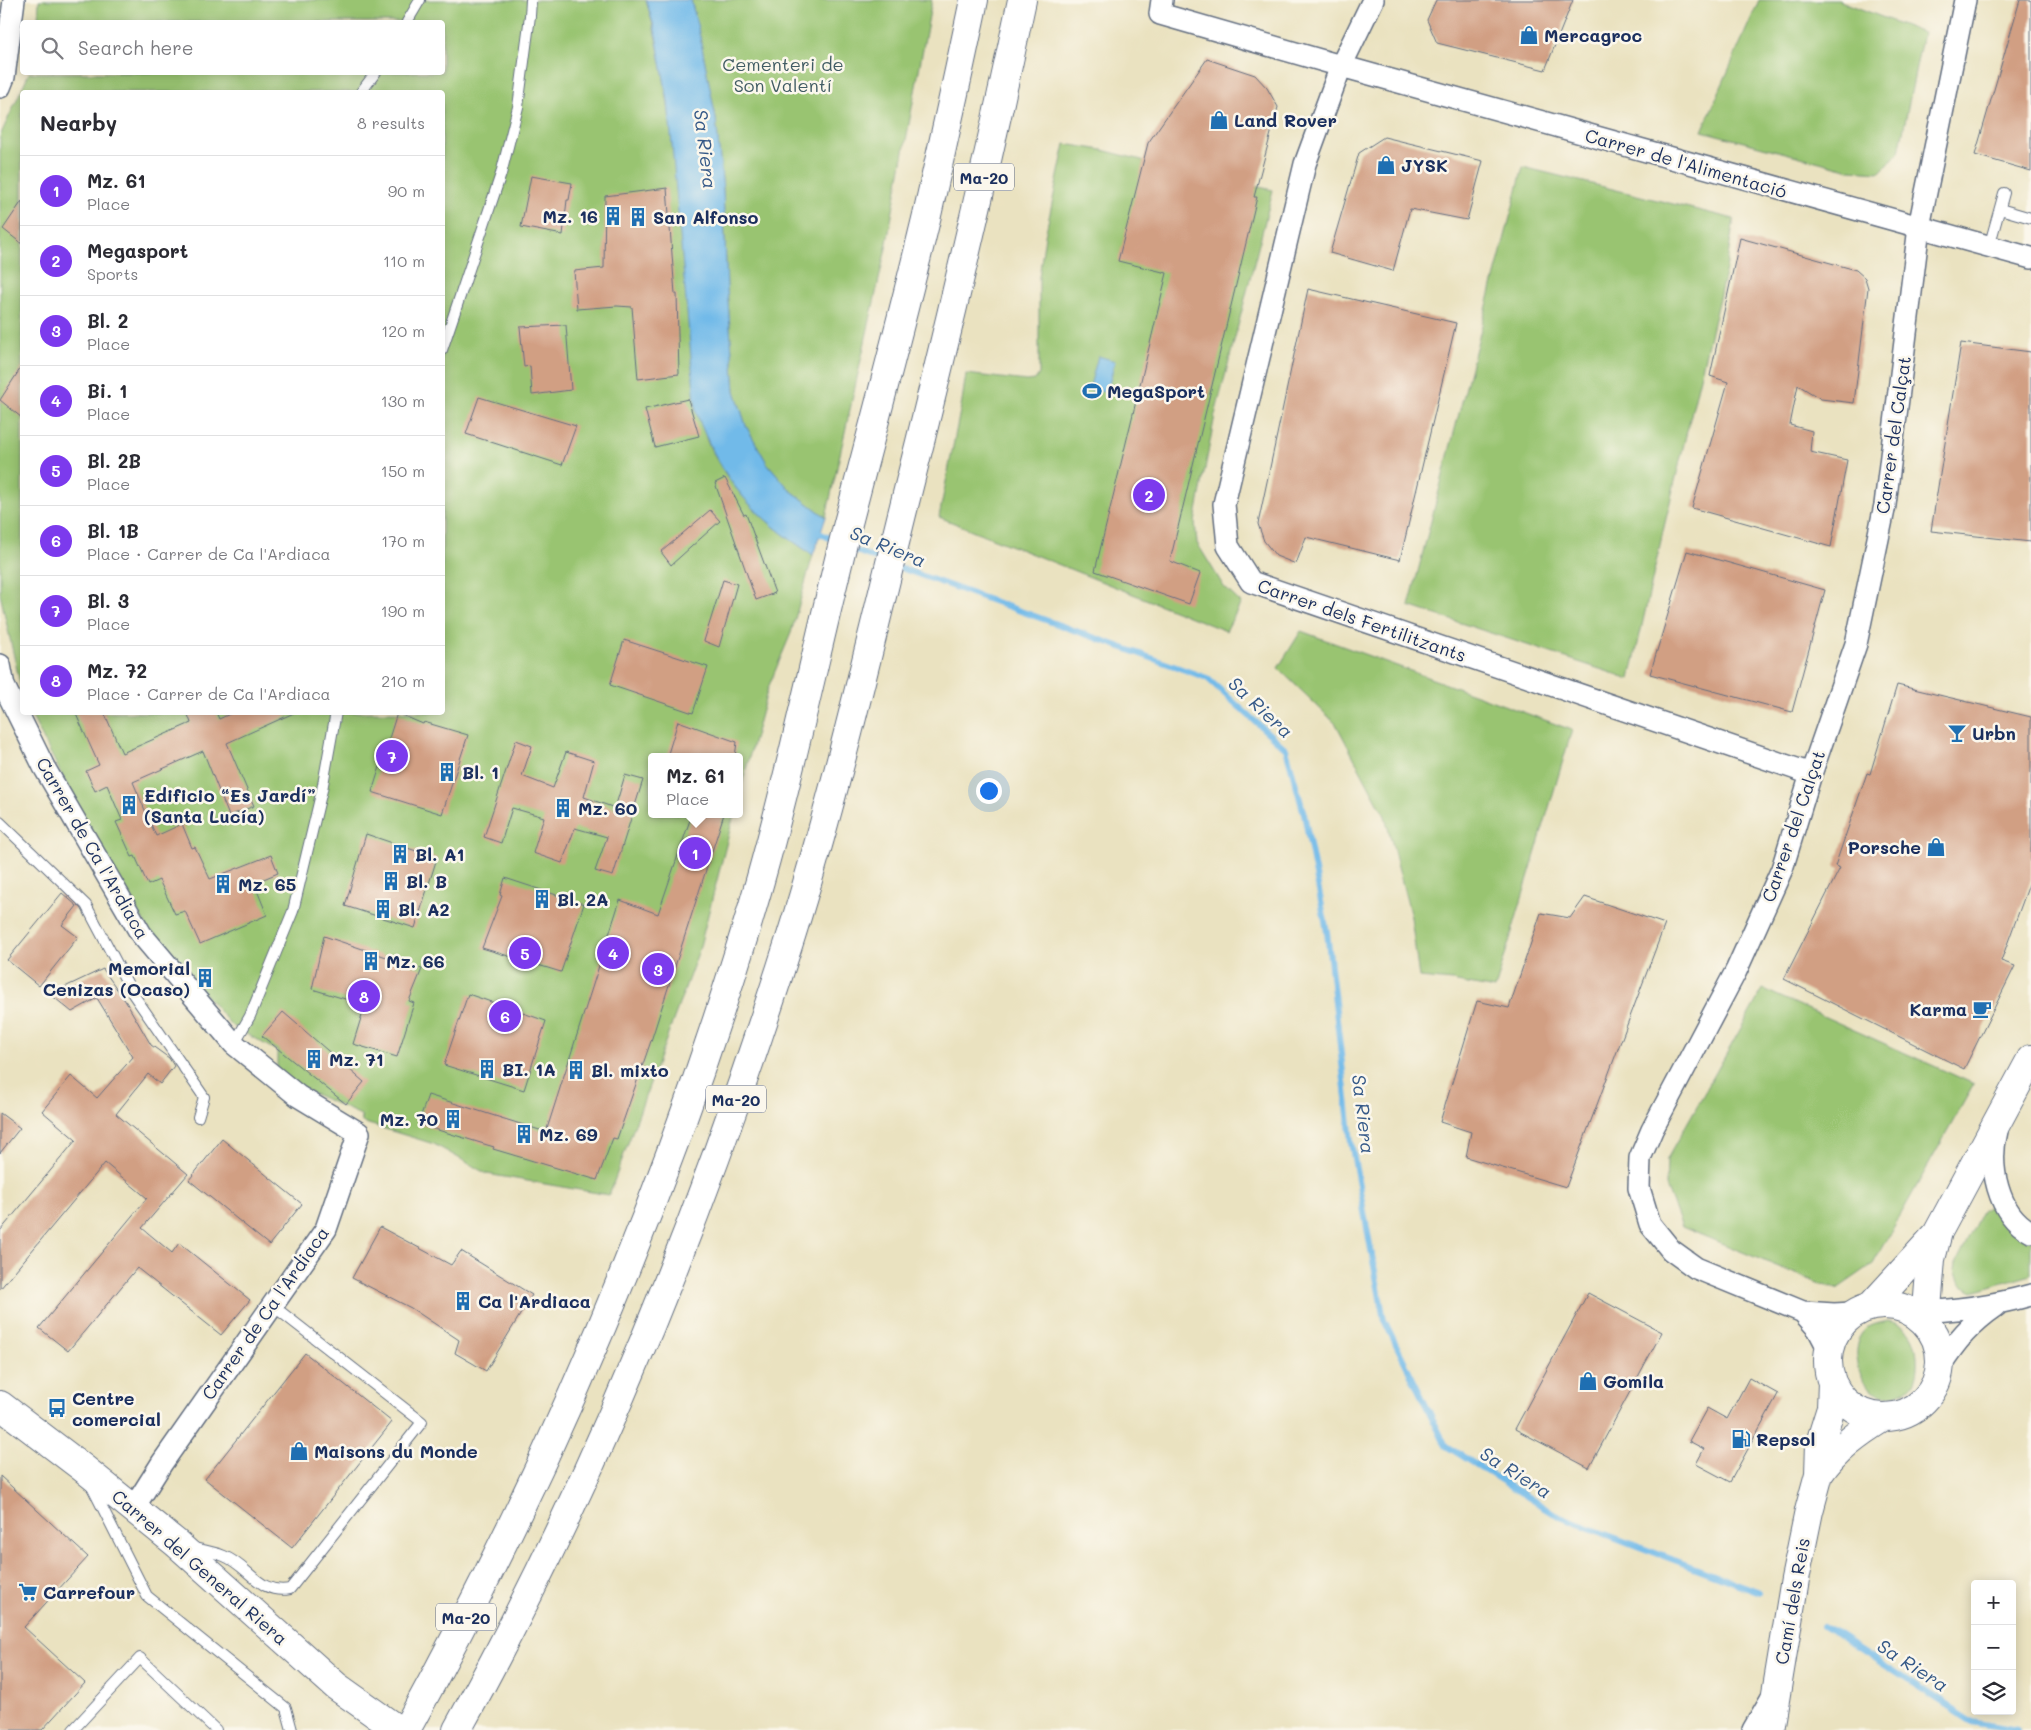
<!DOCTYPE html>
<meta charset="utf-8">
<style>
:root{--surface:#fff;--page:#f2f2f3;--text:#2b2b33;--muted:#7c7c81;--line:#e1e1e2;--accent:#7c3aed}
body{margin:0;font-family:Mali,sans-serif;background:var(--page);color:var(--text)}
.controls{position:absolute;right:15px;bottom:15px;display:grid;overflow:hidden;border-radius:5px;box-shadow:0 2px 12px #0003}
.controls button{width:45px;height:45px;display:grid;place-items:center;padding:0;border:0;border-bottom:1px solid var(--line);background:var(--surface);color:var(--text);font:25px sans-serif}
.you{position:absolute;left:988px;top:790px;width:18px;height:18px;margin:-12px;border:4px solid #fff;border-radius:50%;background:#1a73e8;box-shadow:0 0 0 8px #1a73e833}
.badge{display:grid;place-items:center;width:32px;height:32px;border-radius:50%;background:var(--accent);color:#fff;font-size:16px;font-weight:700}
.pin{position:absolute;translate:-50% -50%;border:2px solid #fff;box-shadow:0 1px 5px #0006}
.popup{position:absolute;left:648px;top:753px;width:95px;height:65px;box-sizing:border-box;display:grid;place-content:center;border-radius:5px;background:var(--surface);filter:drop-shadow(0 1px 4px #0005);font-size:16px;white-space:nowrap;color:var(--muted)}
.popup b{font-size:19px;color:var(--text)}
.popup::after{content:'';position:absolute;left:50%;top:100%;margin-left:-10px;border:10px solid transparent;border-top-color:var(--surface)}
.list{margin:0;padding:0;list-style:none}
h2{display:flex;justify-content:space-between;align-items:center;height:65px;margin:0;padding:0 20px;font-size:21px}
h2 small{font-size:16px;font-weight:400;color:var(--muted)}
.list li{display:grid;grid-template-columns:32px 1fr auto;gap:15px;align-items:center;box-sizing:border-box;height:70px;padding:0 20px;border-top:1px solid var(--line)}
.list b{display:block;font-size:19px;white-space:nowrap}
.list p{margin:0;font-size:16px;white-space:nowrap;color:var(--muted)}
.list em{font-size:16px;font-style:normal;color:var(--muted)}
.icon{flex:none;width:28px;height:28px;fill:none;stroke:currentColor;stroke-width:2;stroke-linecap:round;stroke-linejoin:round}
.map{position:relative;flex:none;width:2031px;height:1730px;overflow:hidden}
.search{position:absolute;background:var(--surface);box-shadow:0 2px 12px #0003;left:20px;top:20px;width:425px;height:55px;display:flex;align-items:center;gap:12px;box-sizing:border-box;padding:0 18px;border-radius:5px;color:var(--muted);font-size:19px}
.panel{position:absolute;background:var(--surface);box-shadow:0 2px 12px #0003;left:20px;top:90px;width:425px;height:625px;border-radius:5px}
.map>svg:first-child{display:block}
.green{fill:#99c471;stroke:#5a7a68}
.water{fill:#71bae9;stroke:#4674a4}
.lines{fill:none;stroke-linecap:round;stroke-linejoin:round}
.stream{stroke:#71bae9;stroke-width:6}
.building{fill:#d19f83}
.lane-casing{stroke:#636e80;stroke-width:12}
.street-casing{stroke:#636e80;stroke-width:24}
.secondary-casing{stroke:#636e80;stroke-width:30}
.highway-casing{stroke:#636e80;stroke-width:30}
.lane{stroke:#fff;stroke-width:10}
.street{stroke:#fff;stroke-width:21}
.secondary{stroke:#fff;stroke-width:28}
.highway{stroke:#fff;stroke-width:28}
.labels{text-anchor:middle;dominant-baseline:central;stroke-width:5;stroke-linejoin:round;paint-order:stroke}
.shield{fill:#fbf7ec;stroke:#5e6b89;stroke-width:1}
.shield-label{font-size:16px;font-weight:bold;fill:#1b2f5e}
.poi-label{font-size:18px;font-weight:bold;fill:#1b2f5e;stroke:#fbf7ec;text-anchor:start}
.park-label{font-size:18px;fill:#415c64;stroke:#fbf7ec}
.street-label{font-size:18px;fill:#1b2f5e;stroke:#fbf7ec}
.water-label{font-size:19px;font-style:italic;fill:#355988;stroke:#fbf7ec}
</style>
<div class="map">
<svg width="2031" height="1730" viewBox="0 0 2031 1730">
<rect width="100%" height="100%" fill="#fbf7ec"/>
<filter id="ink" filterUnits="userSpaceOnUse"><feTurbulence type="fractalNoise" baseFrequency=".02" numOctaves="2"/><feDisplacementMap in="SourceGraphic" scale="10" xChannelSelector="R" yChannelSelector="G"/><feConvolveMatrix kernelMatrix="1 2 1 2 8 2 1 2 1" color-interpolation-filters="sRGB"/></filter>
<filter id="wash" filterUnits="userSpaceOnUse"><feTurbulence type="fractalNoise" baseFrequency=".0096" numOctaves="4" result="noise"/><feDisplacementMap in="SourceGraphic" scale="20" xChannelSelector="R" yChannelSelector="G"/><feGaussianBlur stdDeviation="1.12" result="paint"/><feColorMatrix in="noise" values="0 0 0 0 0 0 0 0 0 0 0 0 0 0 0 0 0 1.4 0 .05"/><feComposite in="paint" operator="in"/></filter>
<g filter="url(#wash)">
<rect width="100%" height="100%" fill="#eae2c0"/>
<path class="green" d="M39 0H646C681 117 675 239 694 359 697 378 700 396 703 415 704 423 704 433 707 441 731 493 766 524 813 555L791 633 768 688 739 795V757H651V814H734L699 950 609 1195 487 1174 434 1144 362 1122 361 1115 301 1088 277 1072V1051L232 1026 149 930 100 850 30 713 442 712V92H22V692L0 594V136L29 73 442 72V22H38Z
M691 0H932L886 248 826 517 790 490 767 463 746 426 735 391 727 289 723 190 716 119 700 37Z
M1759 0H1838L1923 33 1899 152 1880 172 1850 170 1702 131Z
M1065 144 1102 150 1193 173 1273 190 1215 415 1195 522 1197 543 1224 587 1241 603 1226 631 939 517 962 401 966 374 1027 381 1035 380 1039 374V277L1045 236Z
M1523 167 1734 219 1726 269 1664 527 1630 679 1409 606Z
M1301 631 1572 730 1495 989 1452 981 1419 978 1411 917 1385 816 1336 724 1278 668Z
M1763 989 1974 1084 1873 1264 1837 1289 1820 1284 1682 1227 1666 1186 1667 1159Z
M1995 1201 2031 1239V1274L1973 1291 1960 1284 1955 1270 1956 1263 1982 1211Z
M1888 1321C1896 1323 1902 1325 1908 1331 1918 1341 1920 1370 1913 1382 1909 1389 1902 1392 1894 1394 1862 1402 1843 1348 1866 1329 1872 1324 1880 1323 1888 1321Z"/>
<path class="water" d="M646 0H691L700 37 716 119 723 190 727 289 735 391 746 426 767 463 790 490 826 517 813 555C752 515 722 482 696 412L668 101 655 30Z
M1098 356 1115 361 1107 392 1089 390Z"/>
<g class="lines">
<path class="stream" d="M813 530 838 542
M849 548 884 562
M895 566 1207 678 1286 749 1304 814 1327 932 1351 1142 1384 1320 1446 1446 1560 1517 1759 1592
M1824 1626 1973 1722 2016 1730"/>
</g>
<g id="blocks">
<path class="building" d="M1436 0H1573L1545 70 1437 43 1427 20Z
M2020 0H2031V171L1975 155Z
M1207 59 1255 75 1267 88 1278 107 1254 197H1257L1170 561 1200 573 1189 604 1095 571 1167 273 1118 261 1148 143Z
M1384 137 1483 161 1467 220 1410 209 1393 271 1330 253 1359 153Z
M531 176 572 183 569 200H567L563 235 521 227Z
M667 188 675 294H677L679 374 638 379 632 307 617 306 577 309 574 271 604 268 605 196Z
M22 201V244L3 229Z
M1740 238 1856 270 1865 278 1868 288 1854 403 1821 399 1798 385 1790 425 1812 431 1810 452 1847 460 1831 547 1692 508 1728 382 1710 376Z
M1308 289 1456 323 1400 560 1306 537 1296 564 1276 556 1264 541 1258 524Z
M566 325 571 390 532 395 530 366 524 367 520 327Z
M1961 343 2031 352V542L1931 531Z
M22 366V418L0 400Z
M479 397 576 426 562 465 466 434Z
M688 399 699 436 655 447 645 409Z
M725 478 744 515 746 514 775 593 756 600 715 483Z
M710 510 720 521 671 565 661 552Z
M1687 551 1825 590 1792 712 1650 674Z
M723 580 737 584 719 647 704 641Z
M624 640 708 667 693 713 610 685Z
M1897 685 2031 717V879L2001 961 2015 966 1964 1069 1784 979 1840 868 1835 866 1867 773 1870 774Z
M75 712H104L122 753 191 723 187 712H216L219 719 234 712H296L227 743 254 806 229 816 203 751 133 782 156 836 182 824 192 848 195 847 210 879 271 855 278 873 254 883 267 915 200 944 185 911 175 914 159 880 148 885 135 856 132 857 116 822 122 820 107 785 95 791 86 771 99 765Z
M397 713 423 724 424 722 468 735 442 814 372 792Z
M678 721 737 742 735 757H667Z
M516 740 532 746 522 776 553 788 566 752 594 761 584 797 615 808 625 775 643 780 613 876 595 871 607 837 575 828 562 863 533 853 544 817 512 808 501 843 484 837Z
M692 814H724L651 1041 617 1139 613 1138 597 1180 493 1149 494 1147 418 1124 428 1095 546 1132 620 900 658 914Z
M366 834 437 858 415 928 345 906Z
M505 878 584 904 561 972 482 948 502 896 500 895Z
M62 893 77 906 62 925 78 937 39 986 7 960Z
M1585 897 1665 924 1566 1187 1466 1157 1471 1132 1440 1122 1477 1001 1509 1008 1541 913 1570 918Z
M324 936 422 969 409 1001 414 1003 397 1057 353 1044 365 1005 312 989Z
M103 969 126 1002 151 1045 169 1058 174 1066 160 1084 148 1074 116 1114 188 1174 142 1228 172 1253 179 1243 250 1300 221 1335 137 1268 68 1351 39 1328 147 1198 105 1163 0 1289V1231L76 1140 42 1111 71 1076 97 1098 133 1057 97 998 72 1012 50 994Z
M468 994 546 1021 524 1090 444 1065Z
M283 1012 364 1082 346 1104 262 1036Z
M0 1113 20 1128 0 1153Z
M222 1139 302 1204 269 1245 189 1180Z
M380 1227 451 1265 461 1251 532 1295 486 1371 455 1353 459 1340 411 1308 352 1278Z
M1588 1293 1662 1332 1589 1468 1515 1429Z
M305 1353 392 1422 292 1548 205 1479Z
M1749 1378 1778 1394 1730 1482 1696 1464 1704 1449 1689 1441 1707 1408 1727 1419Z
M0 1476 88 1557 24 1627 85 1683 42 1730H0Z"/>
</g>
</g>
<g filter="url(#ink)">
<use href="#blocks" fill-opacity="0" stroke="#636e80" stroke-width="1"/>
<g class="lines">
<g class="lane-casing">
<path id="lane" d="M407 22 420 0
M361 92 376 72
M2000 209 2031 218
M1989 247 2004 193
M442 350 501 174 518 107 530 16 531 0
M0 822 86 905 133 994 204 1097 198 1117
M234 1044 250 1016 293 911 322 790 336 712
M92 1487 147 1596 286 1708 292 1730
M193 1548C203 1550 214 1552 224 1556 249 1566 259 1595 290 1589L422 1422 272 1305
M73 1730 140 1658 216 1730"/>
</g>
<g class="street-casing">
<path id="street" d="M1162 0 1160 14 1341 66 2031 258
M1373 0 1341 66 1305 164 1224 504 1228 546 1251 582 1811 774
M0 87 4 77 14 0
M0 665 4 686 44 767 141 934 234 1044 298 1096 359 1133 326 1229 162 1463 133 1509
M1997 1131C1988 1165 1997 1214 2031 1232
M1803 1312 1818 1329 1829 1350
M1912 1312C1953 1311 1992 1306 2031 1295
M1853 1313 1834 1314 1803 1312 1696 1268 1671 1250 1650 1224 1639 1188 1640 1158 1652 1130 1736 971 1782 869 1811 774 1856 644 1885 505 1919 227 1965 0
M1940 1366C1956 1341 1971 1323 1996 1306
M1753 1730 1771 1699"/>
</g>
<g class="secondary-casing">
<path id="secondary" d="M1828 1361a56 56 0 1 1 112 0a56 56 0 1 1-112 0Z
M1871 1306 1937 1234
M1926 1322 1931 1259 1938 1232 2031 1059
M0 1405 83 1468 176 1543 336 1686 398 1730
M1819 1474C1836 1449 1858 1433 1884 1417
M1770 1730 1795 1579 1809 1511 1819 1474 1820 1443 1831 1408 1832 1382"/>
</g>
<g class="highway-casing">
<path id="highway" d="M406 1730C543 1481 657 1217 741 945 784 808 812 666 847 527 874 423 902 320 927 215 943 144 959 72 974 0
M457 1730C596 1479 705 1209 791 936 835 796 868 652 903 510 946 340 986 171 1022 0"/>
</g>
<use href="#lane" class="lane"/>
<use href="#street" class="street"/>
<use href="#secondary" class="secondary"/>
<use href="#highway" class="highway"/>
</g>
</g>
<defs>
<g id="shop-bare" transform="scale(1.5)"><path d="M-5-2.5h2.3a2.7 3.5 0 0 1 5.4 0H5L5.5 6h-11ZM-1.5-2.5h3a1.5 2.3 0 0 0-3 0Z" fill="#1f6fb2" stroke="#fbf7ec" stroke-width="2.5" paint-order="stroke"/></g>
<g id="building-bare" transform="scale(1.5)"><path d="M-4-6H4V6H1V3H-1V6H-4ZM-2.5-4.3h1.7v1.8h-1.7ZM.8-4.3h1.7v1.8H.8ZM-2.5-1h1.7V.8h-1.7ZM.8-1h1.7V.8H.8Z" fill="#1f6fb2" stroke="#fbf7ec" stroke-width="2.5" paint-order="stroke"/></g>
<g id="stadium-bare" transform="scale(1.5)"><path d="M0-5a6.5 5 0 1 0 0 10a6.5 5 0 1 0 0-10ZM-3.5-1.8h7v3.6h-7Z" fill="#1f6fb2" stroke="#fbf7ec" stroke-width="2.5" paint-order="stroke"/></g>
<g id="bar-bare" transform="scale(1.5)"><path d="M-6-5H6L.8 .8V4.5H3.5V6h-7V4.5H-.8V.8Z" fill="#1f6fb2" stroke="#fbf7ec" stroke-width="2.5" paint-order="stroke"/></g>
<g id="cafe-bare" transform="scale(1.5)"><path d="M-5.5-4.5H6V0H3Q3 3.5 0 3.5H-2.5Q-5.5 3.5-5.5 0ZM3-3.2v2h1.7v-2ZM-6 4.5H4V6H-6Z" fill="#1f6fb2" stroke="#fbf7ec" stroke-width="2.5" paint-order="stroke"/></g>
<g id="bus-bare" transform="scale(1.5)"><path d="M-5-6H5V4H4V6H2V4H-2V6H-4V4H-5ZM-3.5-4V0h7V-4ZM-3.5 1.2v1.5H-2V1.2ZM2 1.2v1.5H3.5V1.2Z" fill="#1f6fb2" stroke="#fbf7ec" stroke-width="2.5" paint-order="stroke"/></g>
<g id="fuel-bare" transform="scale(1.5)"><path d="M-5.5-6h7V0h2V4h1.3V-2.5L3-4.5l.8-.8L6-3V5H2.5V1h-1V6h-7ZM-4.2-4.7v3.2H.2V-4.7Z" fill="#1f6fb2" stroke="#fbf7ec" stroke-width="2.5" paint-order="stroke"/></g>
<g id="supermarket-bare" transform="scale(1.5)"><path d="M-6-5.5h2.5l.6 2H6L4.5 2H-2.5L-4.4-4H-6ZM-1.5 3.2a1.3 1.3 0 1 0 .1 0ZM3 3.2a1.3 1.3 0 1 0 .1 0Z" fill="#1f6fb2" stroke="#fbf7ec" stroke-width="2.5" paint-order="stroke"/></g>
</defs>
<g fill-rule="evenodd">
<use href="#shop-bare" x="1529" y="35"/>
<use href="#shop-bare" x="1219" y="120"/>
<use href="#shop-bare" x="1386" y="165"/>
<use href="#building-bare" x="613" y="216"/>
<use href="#building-bare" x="638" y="217"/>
<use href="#stadium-bare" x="1092" y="391"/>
<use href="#bar-bare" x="1957" y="733"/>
<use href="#building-bare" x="447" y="772"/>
<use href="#building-bare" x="129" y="805"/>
<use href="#building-bare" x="563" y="808"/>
<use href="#shop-bare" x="1936" y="847"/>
<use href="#building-bare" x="400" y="854"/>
<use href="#building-bare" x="391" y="881"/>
<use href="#building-bare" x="223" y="884"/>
<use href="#building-bare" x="542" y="899"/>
<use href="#building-bare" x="383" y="909"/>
<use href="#building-bare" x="371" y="961"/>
<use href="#building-bare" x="205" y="978"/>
<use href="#cafe-bare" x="1982" y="1009"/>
<use href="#building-bare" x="314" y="1059"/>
<use href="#building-bare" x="487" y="1069"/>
<use href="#building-bare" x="576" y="1070"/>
<use href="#building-bare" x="453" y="1119"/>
<use href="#building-bare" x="524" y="1134"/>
<use href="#building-bare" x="463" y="1301"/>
<use href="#shop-bare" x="1588" y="1381"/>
<use href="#bus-bare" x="57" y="1408"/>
<use href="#fuel-bare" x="1741" y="1439"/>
<use href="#shop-bare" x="299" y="1451"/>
<use href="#supermarket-bare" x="28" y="1592"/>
</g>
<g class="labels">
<g class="shield">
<rect x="954" y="163.5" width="60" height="27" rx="4"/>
<rect x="706" y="1085.5" width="60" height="27" rx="4"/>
<rect x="436" y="1603.5" width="60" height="27" rx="4"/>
</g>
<g class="shield-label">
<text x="984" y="177">Ma-20</text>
<text x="736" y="1099">Ma-20</text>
<text x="466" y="1617">Ma-20</text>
</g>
<g class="poi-label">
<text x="1544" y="35">Mercagroc</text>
<text x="1234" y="120">Land Rover</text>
<text x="1401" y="165">JYSK</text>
<text x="598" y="216" text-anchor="end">Mz. 16</text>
<text x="653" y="217">San Alfonso</text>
<text x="1107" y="391">MegaSport</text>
<text x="1972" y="733">Urbn</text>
<text x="462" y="772">Bl. 1</text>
<text x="144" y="795">Edificio “Es Jardí”<tspan x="144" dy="21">(Santa Lucía)</tspan></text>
<text x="578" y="808">Mz. 60</text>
<text x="1921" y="847" text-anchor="end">Porsche</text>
<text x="415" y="854">Bl. A1</text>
<text x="406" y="881">Bl. B</text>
<text x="238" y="884">Mz. 65</text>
<text x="557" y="899">Bl. 2A</text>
<text x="398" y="909">Bl. A2</text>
<text x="386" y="961">Mz. 66</text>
<text x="190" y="968" text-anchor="end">Memorial<tspan x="190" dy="21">Cenizas (Ocaso)</tspan></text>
<text x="1967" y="1009" text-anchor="end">Karma</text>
<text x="329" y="1059">Mz. 71</text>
<text x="502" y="1069">BI. 1A</text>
<text x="591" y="1070">Bl. mixto</text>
<text x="438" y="1119" text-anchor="end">Mz. 70</text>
<text x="539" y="1134">Mz. 69</text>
<text x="478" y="1301">Ca l'Ardiaca</text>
<text x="1603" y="1381">Gomila</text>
<text x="72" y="1398">Centre<tspan x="72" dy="21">comercial</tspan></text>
<text x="1756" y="1439">Repsol</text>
<text x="314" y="1451">Maisons du Monde</text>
<text x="43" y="1592">Carrefour</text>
</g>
<g class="park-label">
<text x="783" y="64">Cementeri de<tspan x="783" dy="21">Son Valentí</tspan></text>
</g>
<g class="street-label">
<text transform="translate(1686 163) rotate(16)">Carrer de l'Alimentació</text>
<text transform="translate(1893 435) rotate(-82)">Carrer del Calçat</text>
<text transform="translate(1362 620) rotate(19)">Carrer dels Fertilitzants</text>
<text transform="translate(1793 826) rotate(-71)">Carrer del Calçat</text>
<text transform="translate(93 848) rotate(60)">Carrer de Ca l'Ardiaca</text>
<text transform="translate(265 1313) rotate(-55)">Carrer de Ca l'Ardiaca</text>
<text transform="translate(200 1567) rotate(41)">Carrer del General Riera</text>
<text transform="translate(1792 1601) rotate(-80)">Camí dels Reis</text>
</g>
<g class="water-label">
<text transform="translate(706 149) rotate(83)">Sa Riera</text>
<text transform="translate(888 546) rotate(22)">Sa Riera</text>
<text transform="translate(1261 707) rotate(43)">Sa Riera</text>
<text transform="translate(1364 1114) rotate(83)">Sa Riera</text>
<text transform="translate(1516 1472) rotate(32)">Sa Riera</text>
<text transform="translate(1913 1665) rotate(33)">Sa Riera</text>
</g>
</g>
</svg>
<div class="controls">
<button>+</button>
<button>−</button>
<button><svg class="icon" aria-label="layers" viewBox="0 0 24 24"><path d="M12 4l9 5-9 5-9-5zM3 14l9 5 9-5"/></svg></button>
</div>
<div class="you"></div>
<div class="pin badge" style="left:695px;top:853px">1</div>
<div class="popup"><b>Mz. 61</b>Place</div>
<div class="pin badge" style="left:1149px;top:495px">2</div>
<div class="pin badge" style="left:658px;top:969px">3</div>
<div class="pin badge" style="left:613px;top:953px">4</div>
<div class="pin badge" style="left:525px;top:953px">5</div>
<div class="pin badge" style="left:505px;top:1016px">6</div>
<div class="pin badge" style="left:392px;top:756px">7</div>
<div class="pin badge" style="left:364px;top:996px">8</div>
<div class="search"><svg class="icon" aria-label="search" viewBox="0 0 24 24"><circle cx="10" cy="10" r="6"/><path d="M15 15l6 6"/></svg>Search here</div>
<section class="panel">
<h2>Nearby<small>8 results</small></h2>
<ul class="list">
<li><span class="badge">1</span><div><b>Mz. 61</b><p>Place</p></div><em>90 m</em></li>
<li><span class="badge">2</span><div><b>Megasport</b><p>Sports</p></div><em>110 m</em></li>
<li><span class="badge">3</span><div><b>Bl. 2</b><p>Place</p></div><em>120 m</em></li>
<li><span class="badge">4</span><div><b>Bi. 1</b><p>Place</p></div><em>130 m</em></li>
<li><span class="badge">5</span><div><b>Bl. 2B</b><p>Place</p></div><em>150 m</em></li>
<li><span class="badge">6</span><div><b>Bl. 1B</b><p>Place · Carrer de Ca l'Ardiaca</p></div><em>170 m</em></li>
<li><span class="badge">7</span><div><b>Bl. 3</b><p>Place</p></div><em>190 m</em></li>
<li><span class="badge">8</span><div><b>Mz. 72</b><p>Place · Carrer de Ca l'Ardiaca</p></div><em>210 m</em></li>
</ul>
</section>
</div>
